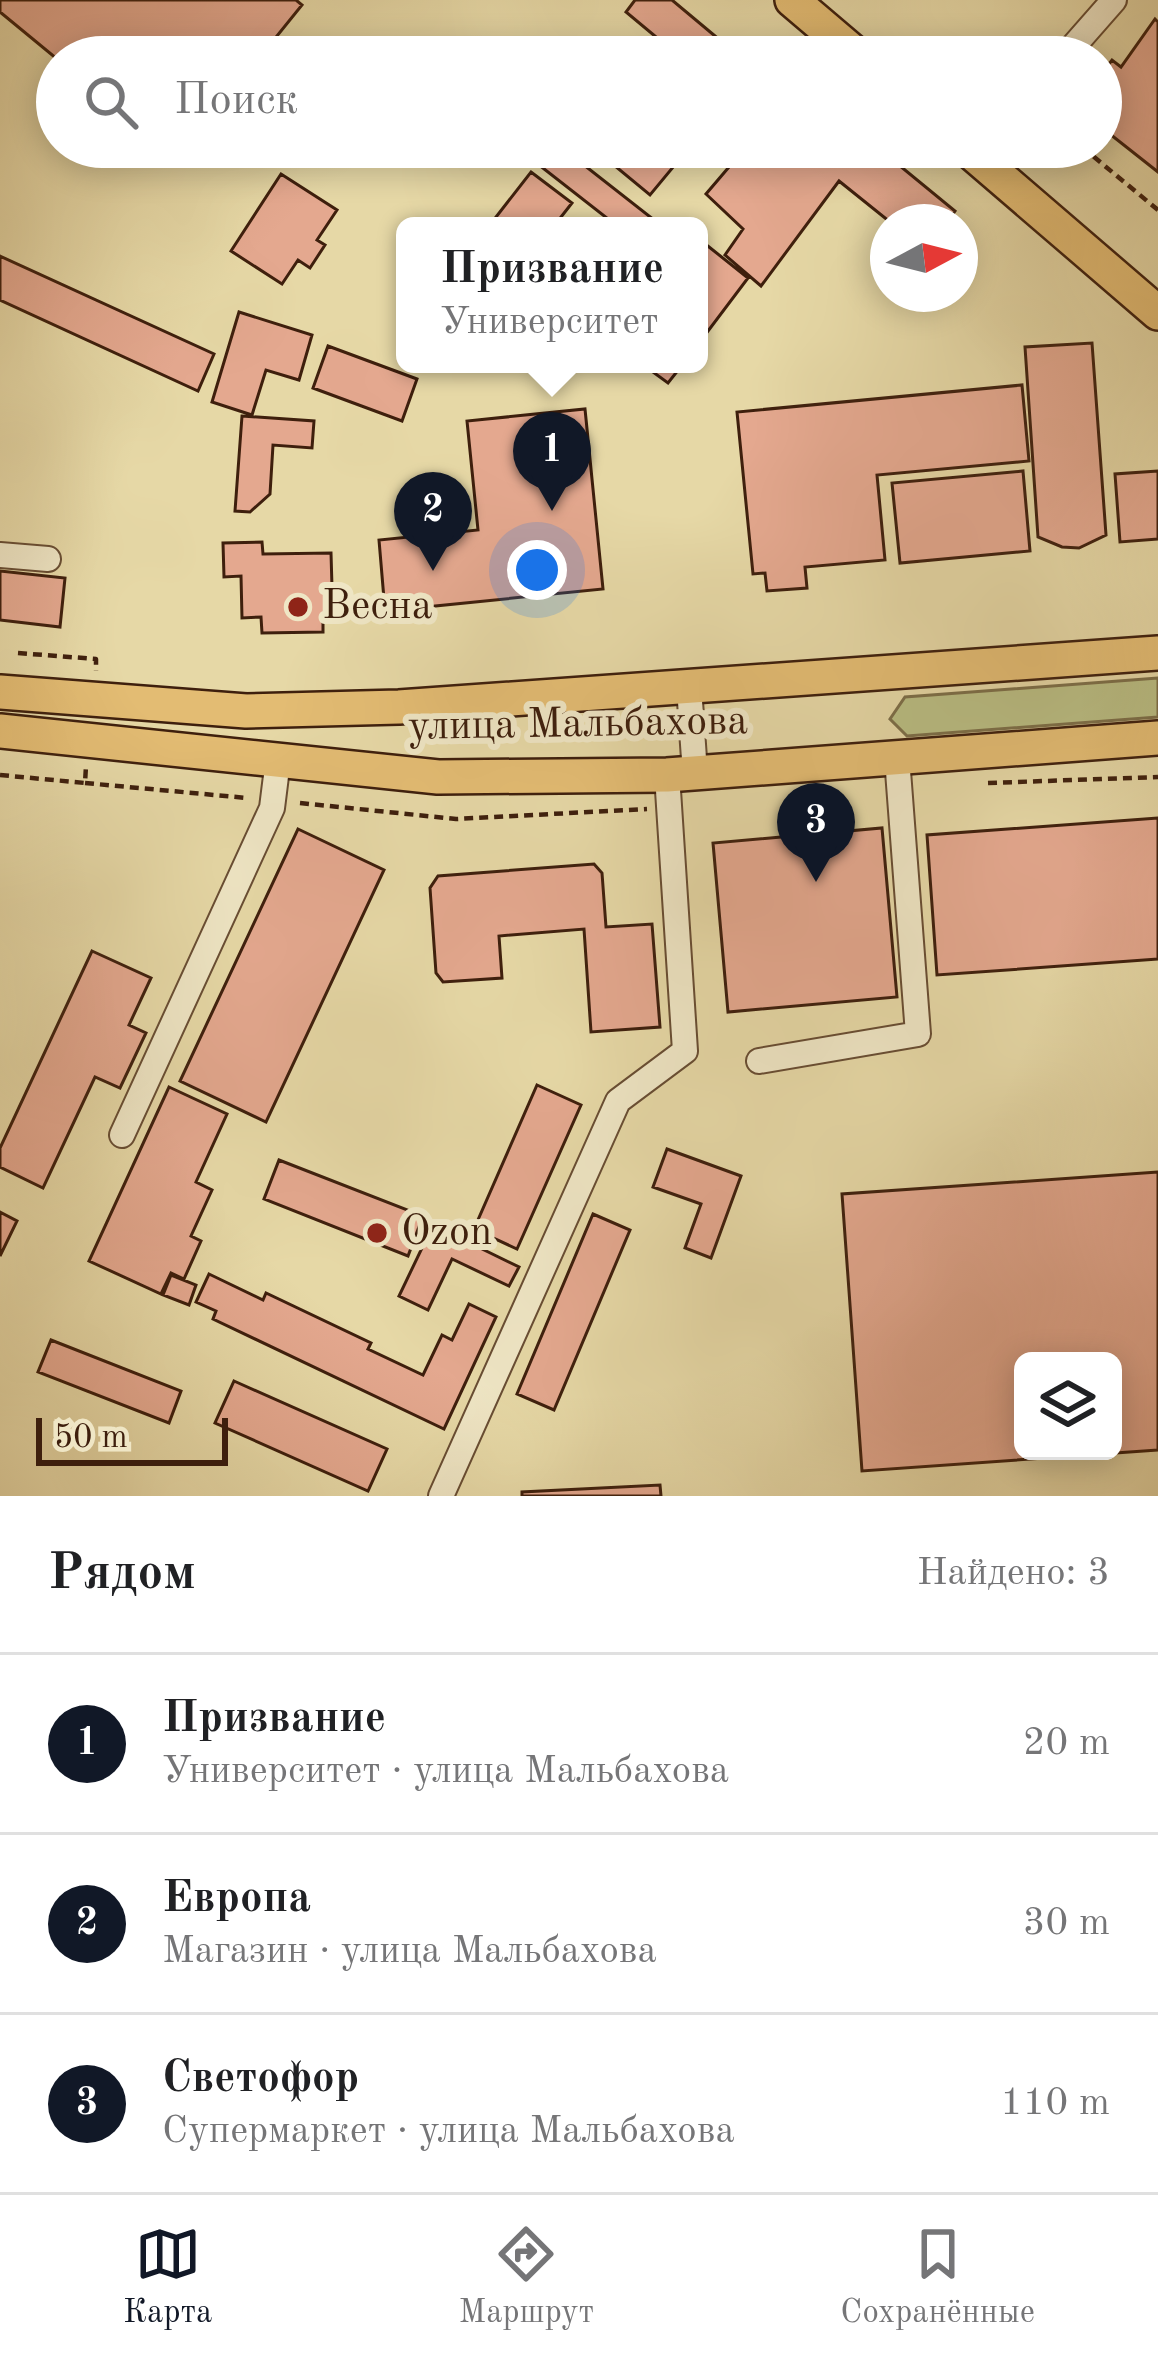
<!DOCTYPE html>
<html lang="ru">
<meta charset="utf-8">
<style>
:root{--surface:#fff;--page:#f6f6f6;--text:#202124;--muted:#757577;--line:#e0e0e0;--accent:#111827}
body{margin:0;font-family:"Old Standard TT",serif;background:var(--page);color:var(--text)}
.controls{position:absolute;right:36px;bottom:36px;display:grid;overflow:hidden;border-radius:18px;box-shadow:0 6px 30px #0003}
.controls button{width:108px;height:108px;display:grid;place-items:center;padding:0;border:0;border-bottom:3px solid var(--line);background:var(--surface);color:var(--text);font:60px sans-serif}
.compass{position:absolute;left:870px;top:204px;width:108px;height:108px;border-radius:50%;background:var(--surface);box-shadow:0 6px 30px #0003;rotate:83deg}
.scale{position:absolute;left:36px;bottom:30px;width:192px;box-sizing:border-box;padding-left:12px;border:6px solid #3e1f0d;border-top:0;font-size:33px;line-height:42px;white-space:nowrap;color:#3e1f0d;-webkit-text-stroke:9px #efe6c5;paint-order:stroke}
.you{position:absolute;left:537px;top:570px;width:42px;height:42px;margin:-30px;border:9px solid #fff;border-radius:50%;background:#1a73e8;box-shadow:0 0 0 18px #1a73e833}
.badge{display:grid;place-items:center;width:78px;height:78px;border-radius:50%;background:var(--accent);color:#fff;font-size:39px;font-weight:700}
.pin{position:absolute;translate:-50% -99px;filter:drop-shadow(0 3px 6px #0008)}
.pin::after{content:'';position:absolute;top:63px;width:42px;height:36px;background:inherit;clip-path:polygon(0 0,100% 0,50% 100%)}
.popup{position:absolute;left:396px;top:217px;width:312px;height:156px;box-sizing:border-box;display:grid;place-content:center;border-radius:18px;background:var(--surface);filter:drop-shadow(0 3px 9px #0005);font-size:39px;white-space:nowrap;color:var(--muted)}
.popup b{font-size:45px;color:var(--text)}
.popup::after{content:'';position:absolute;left:50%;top:100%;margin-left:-24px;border:24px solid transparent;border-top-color:var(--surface)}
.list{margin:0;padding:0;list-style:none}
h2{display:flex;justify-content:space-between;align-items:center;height:156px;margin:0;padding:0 48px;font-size:51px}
h2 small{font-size:39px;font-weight:400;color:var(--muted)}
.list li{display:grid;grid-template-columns:78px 1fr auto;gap:36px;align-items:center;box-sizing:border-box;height:180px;padding:0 48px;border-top:3px solid var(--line)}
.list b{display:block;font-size:45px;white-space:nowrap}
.list p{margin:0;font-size:39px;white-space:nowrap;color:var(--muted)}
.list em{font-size:39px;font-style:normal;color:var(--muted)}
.icon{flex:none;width:66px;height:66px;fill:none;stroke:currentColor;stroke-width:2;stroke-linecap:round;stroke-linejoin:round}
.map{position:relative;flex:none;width:1158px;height:1496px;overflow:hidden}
.search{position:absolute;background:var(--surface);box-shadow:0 6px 30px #0003;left:36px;right:36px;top:36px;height:132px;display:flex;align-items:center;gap:30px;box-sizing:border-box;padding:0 42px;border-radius:66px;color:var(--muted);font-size:45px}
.sheet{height:696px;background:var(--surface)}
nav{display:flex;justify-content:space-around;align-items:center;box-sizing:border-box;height:168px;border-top:3px solid var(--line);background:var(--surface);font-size:33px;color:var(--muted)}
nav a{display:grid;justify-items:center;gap:6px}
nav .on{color:var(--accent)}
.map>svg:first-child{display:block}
.green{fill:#b9bd83;stroke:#7c6e48;stroke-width:3}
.building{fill:#e4a88f;stroke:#3e1f0d;stroke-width:3;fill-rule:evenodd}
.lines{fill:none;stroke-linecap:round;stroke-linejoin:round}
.minor-casing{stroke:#684d33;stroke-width:28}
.major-casing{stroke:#3e1f0d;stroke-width:38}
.path{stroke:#3e1f0d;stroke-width:4.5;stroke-dasharray:9 6;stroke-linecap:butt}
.minor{stroke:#efe6c5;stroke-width:24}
.major{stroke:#e3bc73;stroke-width:33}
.poi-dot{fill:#8f2418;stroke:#efe6c5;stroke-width:4.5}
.labels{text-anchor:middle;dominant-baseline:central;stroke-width:12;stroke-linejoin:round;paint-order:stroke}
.poi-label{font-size:42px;fill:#3e1f0d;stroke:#efe6c5;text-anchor:start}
.street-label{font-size:42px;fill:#3e1f0d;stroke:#efe6c5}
</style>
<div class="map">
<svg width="1158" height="1496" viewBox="0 0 1158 1496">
<rect width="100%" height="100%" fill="#e6d8a6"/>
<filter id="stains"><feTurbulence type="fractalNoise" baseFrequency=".00167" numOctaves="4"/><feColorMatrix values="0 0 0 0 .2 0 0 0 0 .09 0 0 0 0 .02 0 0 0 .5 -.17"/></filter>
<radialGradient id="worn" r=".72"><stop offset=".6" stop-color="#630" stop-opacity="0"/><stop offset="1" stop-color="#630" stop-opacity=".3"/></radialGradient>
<path class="green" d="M1158 678V717L907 736 890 719 905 697Z"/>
<path class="building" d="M0 0H296L302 5 260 57 57 59 0 12Z
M635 0H672L721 41 707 57H680L626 12Z
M1155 19 1158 22V172L1101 127V74L1112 60 1121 67Z
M553 147H561L658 223 617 226 539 165Z
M592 147H664L679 160 650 195Z
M746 147H877L955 211 947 222H890L839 181 761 286 725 255 743 229 706 194Z
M531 172 572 203 554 226H489Z
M281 174 337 210 317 240 325 245 310 268 298 260 282 284 231 251Z
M699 239 748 278 699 343Z
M0 256 214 354 198 391 0 300Z
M239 312 312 335 299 380 266 370 252 415 212 402Z
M1092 343 1106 535 1079 548 1062 547 1038 537 1025 347Z
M328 346 417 379 402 421 313 388Z
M642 364H683L668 383Z
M1022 385 1029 461 877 475 885 560 805 567 807 588 767 591 765 573 753 574 737 412Z
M585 409 603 589 385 611 379 540 478 530 467 421Z
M242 416 314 421 312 448 273 445 270 494 250 512 235 511Z
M1023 471 1030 551 900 563 892 483Z
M1158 471V539L1120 542 1115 474Z
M262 542 263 554 331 553 333 621H323V632L262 633 261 617 242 618 241 576 224 577 223 543Z
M0 571 65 578 60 627 0 620Z
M1158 818V959L937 975 927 835Z
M882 828 897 997 728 1012 713 843Z
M298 829 384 870 266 1122 180 1081Z
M594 864 602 873 606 927 652 924 660 1027 591 1032 584 929 499 936 502 978 443 982 436 973 430 888 438 876Z
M92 951 151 978 129 1025 146 1033 120 1088 95 1077 43 1188 0 1167V1148Z
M537 1085 581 1105 517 1249 474 1229Z
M169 1087 227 1114 196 1182 212 1190 191 1236 201 1241 184 1279 171 1273 161 1294 89 1261Z
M667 1149 741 1176 711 1258 685 1248 701 1204 653 1187Z
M279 1160 423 1216 408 1256 264 1199Z
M1158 1172V1450L862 1471 842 1194ZM1023 1361H1113V1451H1023Z
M0 1212 17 1221 0 1256Z
M593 1214 630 1230 554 1410 517 1394Z
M433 1225 519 1267 509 1286 452 1259 428 1310 399 1296Z
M209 1274 263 1300 266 1293 371 1343 368 1349 423 1375 442 1335 452 1340 469 1304 496 1317 444 1429 213 1319 216 1311 196 1302Z
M171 1275 196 1285 189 1305 163 1295Z
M51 1340 181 1391 169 1423 38 1372Z
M234 1381 387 1449 368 1491 215 1423Z
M660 1485 661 1496H522V1492Z"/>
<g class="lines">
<g class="minor-casing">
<path id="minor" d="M1064 57 1114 0
M0 555 48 559
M689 687 695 773
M759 1061 918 1034 897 758
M122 1135 272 808 278 760
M441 1496 618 1101 685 1051 667 775"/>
</g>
<g class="major-casing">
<path id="major" d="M792 0 859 57
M965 147 1158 313
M0 692 246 711 399 707 1158 653
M0 731 438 777 667 775 1158 738"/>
</g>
<path class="path" d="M1082 147 1158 210
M18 653 96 659V671
M0 775 85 783 86 766
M85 783 247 798
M988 783 1158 777
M300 803 456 819 647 809"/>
<use href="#minor" class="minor"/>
<use href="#major" class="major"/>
</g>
<g class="poi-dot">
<circle cx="298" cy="607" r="12"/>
<circle cx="377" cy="1233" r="12"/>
</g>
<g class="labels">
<g class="poi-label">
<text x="322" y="607">Весна</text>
<text x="401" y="1233">Ozon</text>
</g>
<g class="street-label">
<text transform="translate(578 725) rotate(-1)">улица Мальбахова</text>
</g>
</g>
<rect width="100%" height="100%" filter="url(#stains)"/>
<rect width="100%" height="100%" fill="url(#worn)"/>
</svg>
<div class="controls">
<button><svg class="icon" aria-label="layers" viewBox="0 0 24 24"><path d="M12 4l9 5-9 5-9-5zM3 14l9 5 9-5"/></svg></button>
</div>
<svg class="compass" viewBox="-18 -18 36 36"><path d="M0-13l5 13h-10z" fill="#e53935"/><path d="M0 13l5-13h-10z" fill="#757577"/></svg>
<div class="scale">50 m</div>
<div class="you"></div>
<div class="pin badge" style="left:552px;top:511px">1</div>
<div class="popup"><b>Призвание</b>Университет</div>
<div class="pin badge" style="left:433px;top:571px">2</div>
<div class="pin badge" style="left:816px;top:882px">3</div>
<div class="search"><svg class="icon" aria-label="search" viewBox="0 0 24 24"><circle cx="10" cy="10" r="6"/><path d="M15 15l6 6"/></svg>Поиск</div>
</div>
<section class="sheet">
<h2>Рядом<small>Найдено: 3</small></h2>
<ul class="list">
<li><span class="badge">1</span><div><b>Призвание</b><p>Университет · улица Мальбахова</p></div><em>20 m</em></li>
<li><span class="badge">2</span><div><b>Европа</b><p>Магазин · улица Мальбахова</p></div><em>30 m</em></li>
<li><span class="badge">3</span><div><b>Светофор</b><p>Супермаркет · улица Мальбахова</p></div><em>110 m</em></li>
</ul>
</section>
<nav>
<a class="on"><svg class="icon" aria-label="map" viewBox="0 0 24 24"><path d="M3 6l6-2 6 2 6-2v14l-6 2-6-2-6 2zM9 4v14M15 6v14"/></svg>Карта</a>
<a><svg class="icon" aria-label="directions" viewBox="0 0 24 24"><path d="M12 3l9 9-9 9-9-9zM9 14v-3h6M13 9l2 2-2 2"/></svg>Маршрут</a>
<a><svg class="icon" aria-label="saved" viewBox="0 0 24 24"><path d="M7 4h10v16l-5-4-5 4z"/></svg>Сохранённые</a>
</nav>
